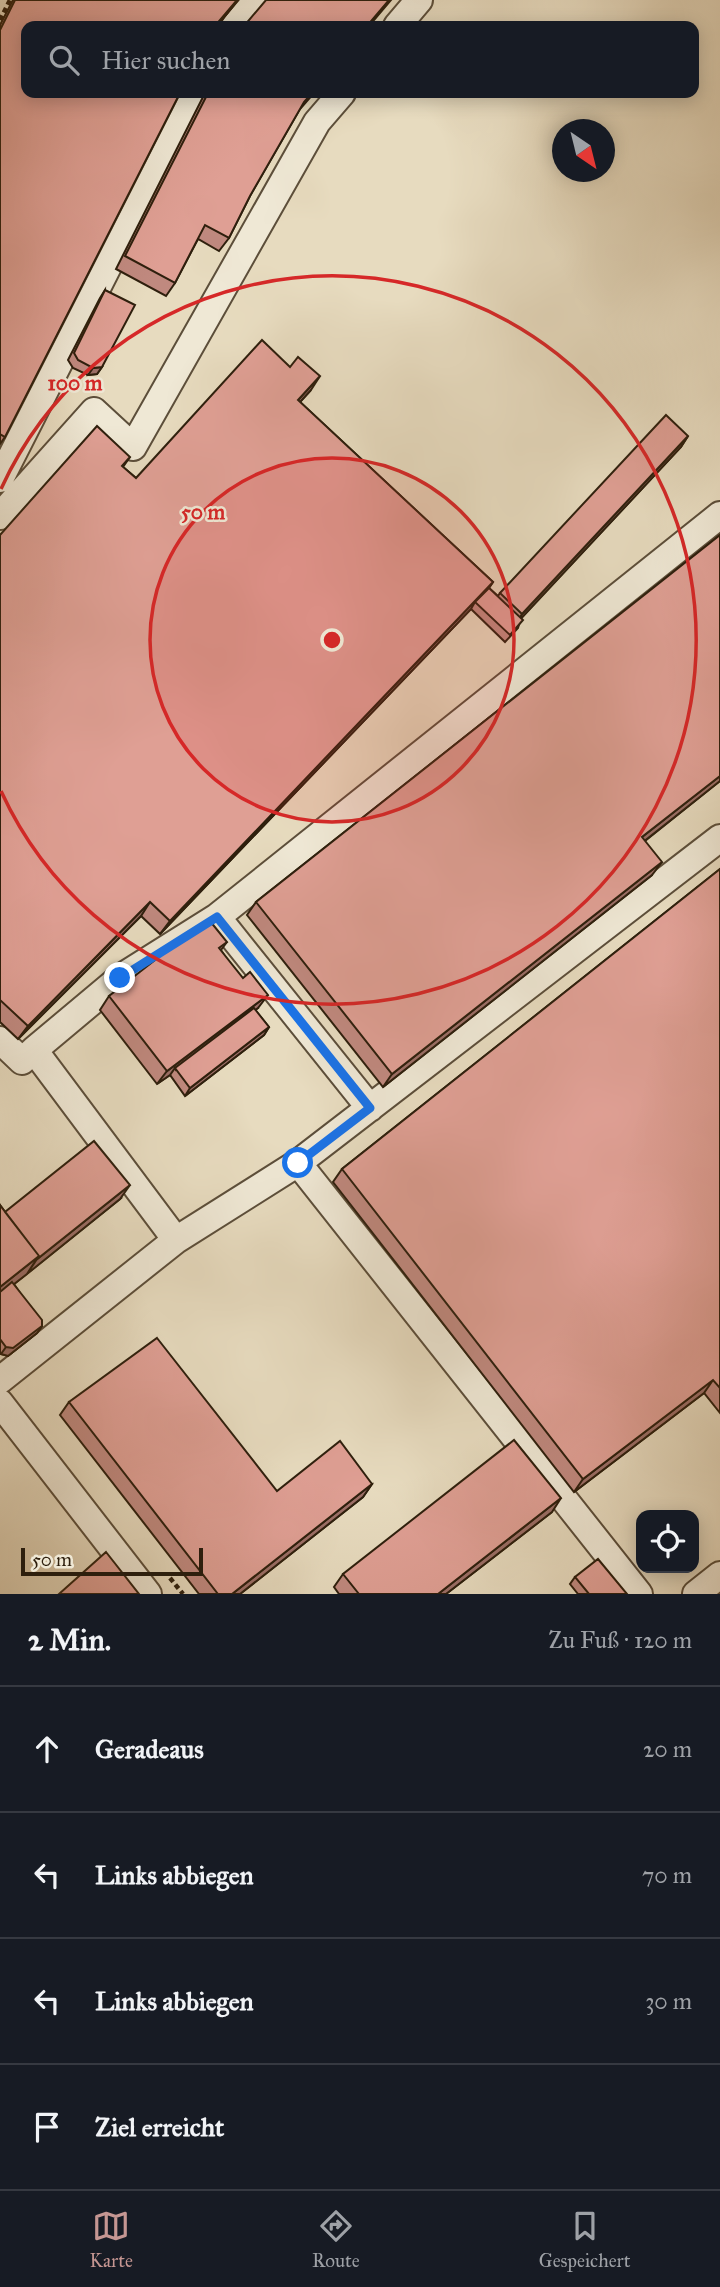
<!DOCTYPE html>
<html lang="de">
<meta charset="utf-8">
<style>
:root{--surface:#171b24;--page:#20242c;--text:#f1f3f6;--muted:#9ea1a6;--line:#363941;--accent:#c59692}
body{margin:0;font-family:"IM FELL Great Primer",serif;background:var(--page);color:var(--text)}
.controls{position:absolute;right:21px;bottom:21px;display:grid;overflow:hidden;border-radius:14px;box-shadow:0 4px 18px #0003}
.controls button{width:63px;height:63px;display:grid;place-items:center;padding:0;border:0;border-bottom:2px solid var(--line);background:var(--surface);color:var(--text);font:35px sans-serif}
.compass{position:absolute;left:552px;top:119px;width:63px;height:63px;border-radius:50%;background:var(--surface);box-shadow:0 4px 18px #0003;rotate:145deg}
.scale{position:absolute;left:21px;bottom:18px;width:182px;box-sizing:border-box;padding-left:7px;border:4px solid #2e1f0d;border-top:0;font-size:19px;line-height:24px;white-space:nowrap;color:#2e1f0d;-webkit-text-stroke:5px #efe8d5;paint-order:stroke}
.stop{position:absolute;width:21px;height:21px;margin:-16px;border:5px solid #1a73e8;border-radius:50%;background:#fff}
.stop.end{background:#1a73e8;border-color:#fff;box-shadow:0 2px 7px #0008}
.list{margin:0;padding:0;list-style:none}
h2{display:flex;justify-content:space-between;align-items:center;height:91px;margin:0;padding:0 28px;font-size:30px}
h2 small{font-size:23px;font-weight:400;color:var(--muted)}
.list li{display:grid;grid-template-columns:46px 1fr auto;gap:21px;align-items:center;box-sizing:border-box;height:126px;padding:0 28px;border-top:2px solid var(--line)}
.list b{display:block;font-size:26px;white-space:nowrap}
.list em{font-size:23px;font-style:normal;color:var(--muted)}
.icon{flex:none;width:38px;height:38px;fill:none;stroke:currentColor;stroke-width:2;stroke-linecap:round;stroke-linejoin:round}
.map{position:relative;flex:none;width:720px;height:1594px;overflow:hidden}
.search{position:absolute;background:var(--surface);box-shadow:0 4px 18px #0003;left:21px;right:21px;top:21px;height:77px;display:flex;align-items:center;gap:18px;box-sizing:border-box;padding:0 24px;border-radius:14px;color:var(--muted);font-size:26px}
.sheet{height:595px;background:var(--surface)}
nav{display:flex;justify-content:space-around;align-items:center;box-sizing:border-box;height:98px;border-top:2px solid var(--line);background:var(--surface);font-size:19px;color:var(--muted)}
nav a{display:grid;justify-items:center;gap:4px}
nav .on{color:var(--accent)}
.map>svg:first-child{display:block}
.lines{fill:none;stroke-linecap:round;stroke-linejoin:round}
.minor-casing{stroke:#5c4e3a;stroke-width:30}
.path{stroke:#2e1f0d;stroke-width:4.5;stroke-dasharray:5 3.5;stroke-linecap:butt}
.minor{stroke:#efe8d5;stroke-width:26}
.wall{fill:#c0897f;stroke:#2e1f0d;stroke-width:2}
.shaded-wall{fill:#9c6f68;stroke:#2e1f0d;stroke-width:2}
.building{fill:#df9f94;stroke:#2e1f0d;stroke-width:2}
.route{stroke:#1a73e8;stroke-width:9}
.ring{fill:none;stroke:#d62828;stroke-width:3.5}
.centre{fill:#d62828;stroke:#efe8d5;stroke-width:3.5}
.ring-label{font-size:21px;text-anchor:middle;font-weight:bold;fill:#d62828;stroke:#efe8d5;stroke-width:5;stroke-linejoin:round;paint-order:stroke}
</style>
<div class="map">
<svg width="720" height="1594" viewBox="0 0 720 1594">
<rect width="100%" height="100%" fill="#e7dbbf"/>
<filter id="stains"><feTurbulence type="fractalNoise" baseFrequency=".00286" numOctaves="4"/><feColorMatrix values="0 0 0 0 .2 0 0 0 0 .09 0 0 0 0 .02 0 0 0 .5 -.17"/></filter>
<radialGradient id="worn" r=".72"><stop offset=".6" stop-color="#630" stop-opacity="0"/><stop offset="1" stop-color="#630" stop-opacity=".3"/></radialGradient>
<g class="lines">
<g class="minor-casing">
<path id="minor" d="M235 26 257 0
M397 26 419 0
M0 479 196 93
M0 516 94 411 133 447 317 122 342 93
M0 1040 22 1061 34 1050
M370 1108 217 917 720 515
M298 1163 639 1594
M176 1240 34 1050 120 978 217 917
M0 1380 176 1240 298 1163 720 838
M0 1403 148 1594
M696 1594 720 1575"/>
</g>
<path class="path" d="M0 20 10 0
M170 1578 183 1594"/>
<use href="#minor" class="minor"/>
</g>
<path class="wall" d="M13 0H238L217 26H26L5 437 0 444V25Z
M205 93H314L300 109 250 196 229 238 219 251 198 239 175 283 166 296 116 269Z
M105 290 102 367 97 374 88 375 73 368 68 360 100 298Z
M311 390 300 402 493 582 489 588 498 596 500 593 688 436 681 447 521 618 518 628 505 642 471 609 160 934 141 916 18 1039 0 1022V535L130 457 123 467 136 478Z
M720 535V781L645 841 652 875 383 1087 247 915 256 902Z
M720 869V1413L704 1393 574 1492 333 1182 342 1169Z
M227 942 221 950 258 1008 255 1010 269 1027 264 1035 185 1096 170 1075 157 1084 100 1010 109 996Z
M120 1199 14 1284 42 1326 37 1333 8 1356 1 1354 0 1353V1205L5 1212Z
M69 1402 277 1491 372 1484 363 1497 240 1594H199L60 1415Z
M552 1512 446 1594H339L334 1587 343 1574Z
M575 1577 627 1594H578L570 1584Z"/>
<path class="shaded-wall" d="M237 0H238L217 26H215Z
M389 0H391L369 26H367Z
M102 367 97 374 88 375 93 368Z
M320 376 311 390 289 414 298 400Z
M688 436 681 447 515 625 522 614Z
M493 582 484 595 475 602 471 609 160 934 170 921Z
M720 776V781L633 850 642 837Z
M662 862 652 875 383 1087 392 1074Z
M150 902 141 916 18 1039 28 1026Z
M268 995 258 1008 176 1070 175 1068 170 1075 157 1084 167 1071Z
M269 1027 264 1035 185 1096 190 1088Z
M130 1185 120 1199 27 1274 36 1260Z
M39 1256 27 1274 0 1295V1287Z
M42 1326 37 1333 8 1356 1 1354 6 1347Z
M713 1380 704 1393 574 1492 583 1479Z
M372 1484 363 1497 240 1594H232Z
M561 1498 552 1512 446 1594H438Z"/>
<path class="building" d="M15 0H237L215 26H26V93H180L5 437 0 434V30Z
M266 0H389L367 26H244Z
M208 93H312L304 102 250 196 229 238 205 225 175 283 125 256Z
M105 290 135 305 102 367 93 368 78 360 74 353Z
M262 340 290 367 298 357 320 376 298 400 493 582 170 921 150 902 28 1026 0 1000V535L97 426 130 457 122 466 136 478Z
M666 415 688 436 522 614 500 593Z
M720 535V776L642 837 662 862 392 1074 256 902Z
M489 588 523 620 510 635 475 602Z
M720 869V1388L713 1380 583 1479 342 1169Z
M210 921 227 942 219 948 243 978 250 972 268 995 167 1071 109 996 182 939Z
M254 1008 269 1027 190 1088 175 1068Z
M94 1141 130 1185 36 1260 39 1256 5 1212Z
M0 1205 39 1256 0 1287Z
M12 1282 42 1320V1326L13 1348 6 1347 0 1339V1292Z
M157 1338 277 1491 340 1441 372 1484 232 1594H218L69 1402Z
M514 1440 561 1498 438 1594H359L343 1574Z
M106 1552 139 1594H59Z
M598 1559 627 1594H589L575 1577Z"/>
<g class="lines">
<path class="route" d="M120 978 217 917 370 1108 298 1163"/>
</g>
<circle cx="332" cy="640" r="182" fill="#d62828" fill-opacity=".12"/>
<g class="ring">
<circle cx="332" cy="640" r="182"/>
<path d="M1 489A364 364 0 1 1 1 791"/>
</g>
<circle cx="332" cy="640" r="10" class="centre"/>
<g class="ring-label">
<text x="75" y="390">100 m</text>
<text x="203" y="519">50 m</text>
</g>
<rect width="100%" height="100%" filter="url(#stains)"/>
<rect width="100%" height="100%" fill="url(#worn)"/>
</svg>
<div class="controls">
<button><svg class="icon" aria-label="locate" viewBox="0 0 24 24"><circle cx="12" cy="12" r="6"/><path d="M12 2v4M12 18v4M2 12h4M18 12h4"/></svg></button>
</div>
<svg class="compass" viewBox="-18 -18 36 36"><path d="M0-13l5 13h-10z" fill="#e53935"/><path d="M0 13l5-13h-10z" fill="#9ea1a6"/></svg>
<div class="scale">50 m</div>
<div class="stop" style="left:298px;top:1163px"></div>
<div class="stop end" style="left:120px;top:978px"></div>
<div class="search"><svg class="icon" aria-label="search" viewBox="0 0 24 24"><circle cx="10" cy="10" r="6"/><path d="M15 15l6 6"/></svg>Hier suchen</div>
</div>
<section class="sheet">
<h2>2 Min.<small>Zu Fuß · 120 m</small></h2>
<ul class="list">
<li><svg class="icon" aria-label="ahead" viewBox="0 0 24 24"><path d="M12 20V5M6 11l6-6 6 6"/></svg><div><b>Geradeaus</b></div><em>20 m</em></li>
<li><svg class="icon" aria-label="left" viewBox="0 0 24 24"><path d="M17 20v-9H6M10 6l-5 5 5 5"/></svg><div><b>Links abbiegen</b></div><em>70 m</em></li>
<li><svg class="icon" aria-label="left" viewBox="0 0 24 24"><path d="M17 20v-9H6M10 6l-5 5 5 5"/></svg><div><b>Links abbiegen</b></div><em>30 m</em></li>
<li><svg class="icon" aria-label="arrive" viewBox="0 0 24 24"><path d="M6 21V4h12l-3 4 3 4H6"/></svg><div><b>Ziel erreicht</b></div></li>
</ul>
</section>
<nav>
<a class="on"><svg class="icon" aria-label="map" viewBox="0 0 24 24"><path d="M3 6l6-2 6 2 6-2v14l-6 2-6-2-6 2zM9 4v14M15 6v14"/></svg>Karte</a>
<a><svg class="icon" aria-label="directions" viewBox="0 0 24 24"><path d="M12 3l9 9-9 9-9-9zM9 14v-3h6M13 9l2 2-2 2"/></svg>Route</a>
<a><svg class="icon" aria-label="saved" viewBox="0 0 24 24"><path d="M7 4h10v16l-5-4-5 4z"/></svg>Gespeichert</a>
</nav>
